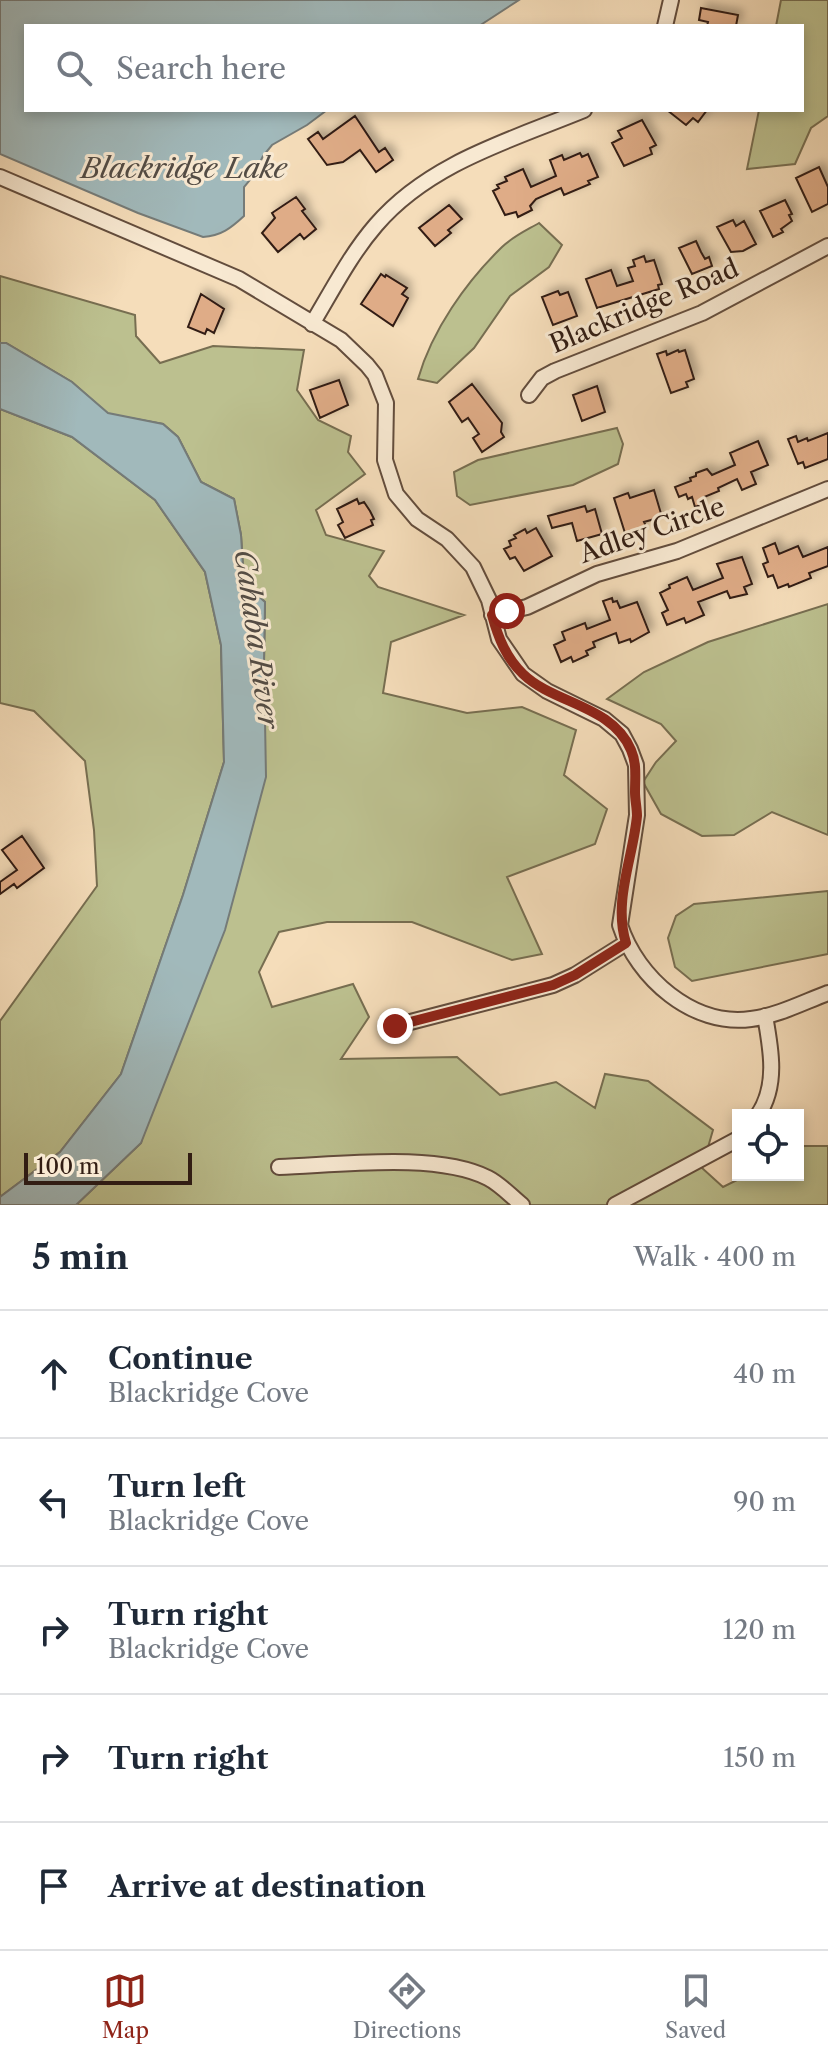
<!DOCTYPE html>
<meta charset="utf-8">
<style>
:root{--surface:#fff;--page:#f6f6f7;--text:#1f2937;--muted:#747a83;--line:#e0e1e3;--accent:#8f2418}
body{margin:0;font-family:"Libre Caslon Text",serif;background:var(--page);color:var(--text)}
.controls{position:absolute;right:24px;bottom:24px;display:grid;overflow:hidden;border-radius:0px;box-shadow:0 4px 12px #0003}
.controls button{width:72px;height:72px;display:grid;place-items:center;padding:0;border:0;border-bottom:2px solid var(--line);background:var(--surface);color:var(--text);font:40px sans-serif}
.scale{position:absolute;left:24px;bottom:20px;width:168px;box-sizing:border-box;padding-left:8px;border:4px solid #321d13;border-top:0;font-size:22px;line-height:28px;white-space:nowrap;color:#321d13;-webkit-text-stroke:6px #f8e9d2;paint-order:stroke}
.stop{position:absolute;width:24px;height:24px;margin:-18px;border:6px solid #8f2418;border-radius:50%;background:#fff}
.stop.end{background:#8f2418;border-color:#fff;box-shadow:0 2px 8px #0008}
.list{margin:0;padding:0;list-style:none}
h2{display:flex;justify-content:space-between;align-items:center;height:104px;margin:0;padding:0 32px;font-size:34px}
h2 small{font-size:26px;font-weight:400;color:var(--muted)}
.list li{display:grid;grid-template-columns:52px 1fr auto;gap:24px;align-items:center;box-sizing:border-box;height:128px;padding:0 32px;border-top:2px solid var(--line)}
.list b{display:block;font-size:30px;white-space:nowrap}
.list p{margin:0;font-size:26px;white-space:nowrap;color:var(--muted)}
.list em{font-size:26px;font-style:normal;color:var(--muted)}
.icon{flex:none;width:44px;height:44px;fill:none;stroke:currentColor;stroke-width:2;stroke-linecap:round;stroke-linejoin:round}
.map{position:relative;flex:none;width:828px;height:1205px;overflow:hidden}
.search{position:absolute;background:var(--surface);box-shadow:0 4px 12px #0003;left:24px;right:24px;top:24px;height:88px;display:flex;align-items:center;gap:20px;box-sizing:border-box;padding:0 28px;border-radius:0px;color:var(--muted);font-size:30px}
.sheet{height:744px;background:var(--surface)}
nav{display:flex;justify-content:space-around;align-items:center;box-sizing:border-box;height:112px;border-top:2px solid var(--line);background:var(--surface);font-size:22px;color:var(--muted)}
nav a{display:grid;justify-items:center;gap:4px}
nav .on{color:var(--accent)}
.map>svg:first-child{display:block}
.green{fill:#bcc08f;stroke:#776e51;stroke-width:2}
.water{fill:#a1b9bb;stroke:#757b78;stroke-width:2}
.building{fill:#dfac87;stroke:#321d13;stroke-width:2;filter:url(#shadow)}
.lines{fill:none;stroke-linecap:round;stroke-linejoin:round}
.minor-casing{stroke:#634d3d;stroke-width:18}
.minor{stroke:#f8e9d2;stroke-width:14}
.route{stroke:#8f2418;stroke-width:10}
.labels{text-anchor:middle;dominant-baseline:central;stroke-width:6;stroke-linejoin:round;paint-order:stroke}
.street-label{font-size:26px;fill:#321d13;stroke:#f8e9d2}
.water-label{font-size:28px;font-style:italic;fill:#534c45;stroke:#f8e9d2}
</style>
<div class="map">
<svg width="828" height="1205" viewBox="0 0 828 1205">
<defs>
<filter id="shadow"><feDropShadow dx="5" dy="-5" stdDeviation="4" flood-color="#0004"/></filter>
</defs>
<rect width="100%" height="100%" fill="#f5ddba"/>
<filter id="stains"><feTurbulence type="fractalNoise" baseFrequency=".0025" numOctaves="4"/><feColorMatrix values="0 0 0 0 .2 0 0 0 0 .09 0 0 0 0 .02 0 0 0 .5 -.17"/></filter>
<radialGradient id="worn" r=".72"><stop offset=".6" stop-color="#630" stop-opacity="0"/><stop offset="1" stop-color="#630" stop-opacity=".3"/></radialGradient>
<path class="green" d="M781 0H828V116L811 128 795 164 747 169 759 110H802V26H776Z
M539 223 562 245 549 267 510 296 474 348 437 383 418 379C432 330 466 282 502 247 512 237 527 230 539 223Z
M0 276 135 315 136 336 160 363 213 346 304 350 297 390 318 420 351 436 348 452 365 474 316 510 326 535 384 551 369 576 378 587 464 615 391 642 383 693 467 713 522 707 576 730 564 775 607 809 595 844 507 877 542 954 512 960 412 922H327L279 932 259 972 272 1007 353 984 369 1017 341 1059 457 1057 500 1095 556 1082 595 1108 605 1074 648 1081 713 1130 702 1168 723 1187 747 1175H798V1149L804 1146H828V1205H76L141 1143 264 662 265 602 244 583 241 535 234 499 201 482 178 437 163 424 108 414 72 382 6 343H0Z
M0 409 72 437 155 500 205 572 221 645 224 762 183 895 121 1074 60 1152 0 1197V1021L97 886 94 830 85 761 34 711 0 703Z
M617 428 623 444 618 464 573 485 470 505 457 496 454 472 478 460Z
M828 604V835L772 812 734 835 702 836 661 814 643 782 656 762 676 741 661 724 607 699 644 672 708 642Z
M828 891V954L692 981 675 967 668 938 676 916 694 904Z"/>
<path class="water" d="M0 0H519L479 26H26V110H327L307 125 272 145 263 156 254 175 244 187V216C231 228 221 236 203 237L138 213 0 154Z
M0 343H6L72 382 108 413 163 424 178 437 201 482 234 499 241 535 244 583 265 602 264 662 266 777 225 930 141 1143 76 1205H0V1197L60 1152 121 1074 183 895 224 762 221 645 205 572 155 500 72 437 0 409Z"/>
<path class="building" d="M701 8 738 15 736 26H707L708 22 699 20Z
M667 110H707L698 122 693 118 686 125Z
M355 116 379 152 385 148 393 160 376 172 360 150 343 162 327 165 308 139 318 132 323 139Z
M642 120 656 145 650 148 652 154 624 166 612 143 622 138 618 131Z
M580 153 582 157 588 154 598 177 588 181 590 184 564 195 561 188 536 199 530 206 532 210 518 217 516 212 505 215 493 191 499 188 497 185 507 181 505 177 523 169 531 187 556 176 550 160 562 155 564 160Z
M819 167 828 187V204L812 212 796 178Z
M296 197 305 209 302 211 316 229 304 239 300 234 278 252 262 233 275 218 272 213Z
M785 200 792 214 789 215 792 221 781 229 783 232 773 237 760 211Z
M449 205 462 219 448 230 451 233 435 246 419 228Z
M733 220 736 226 744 221 756 244 743 251 731 252 717 227Z
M696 241 701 252 705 259 709 257 712 266 692 274 679 248Z
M644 256 646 262 654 260 662 284 658 285 659 289 597 308 586 279 611 270 617 286 633 281 628 268 635 266 633 260Z
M381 274 385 277 386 275 407 288 402 294 408 298 393 326 361 304Z
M558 291 560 295 568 292 577 316 553 325 542 297Z
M201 294 224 309 214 333 207 329 205 334 188 327Z
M678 350 679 352 685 350 694 379 686 382 688 387 671 393 657 354 666 351 667 355Z
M339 380 348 405 320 418 310 390Z
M472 384 502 423 501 432 504 437 482 452 473 438 479 434 468 418 462 422 449 402Z
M597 386 605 412 582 421 573 395Z
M828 433V459L805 468 803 462 798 464 788 439 796 436 798 442 807 438 808 441Z
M758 441 768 465 751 472 756 484 742 490 737 479 718 488 719 491 704 497 706 503 695 507 692 497 688 499 686 494 679 497 675 487 691 481 690 478 696 476V473L707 469 712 475 735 465 730 453Z
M654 490 662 517 644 522 646 526 625 533 614 498 628 493 630 498Z
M357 499 359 504 364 502 370 511 374 519 371 520 373 525 345 538 338 525 343 522 337 509Z
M585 506 587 512 595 509 602 534 577 541 572 523 552 528 548 516Z
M536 528 552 556 524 571 515 557 510 559 504 549 511 546 509 541 516 538 514 535 525 529 527 533Z
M775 543 779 554 798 546 803 557 828 547V566L809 573 811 578 789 587 788 584 778 588 773 575 768 577 763 564 768 562 763 548Z
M742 557 752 584 744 587 747 594 730 598 727 591 698 602 704 615 686 623 684 618 667 625 662 613 668 610 660 593 670 588 669 585 687 577 693 590 723 578 717 564Z
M612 598 613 602 617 601 620 608 637 602 649 632 631 642 630 639 619 643 616 633 593 642 595 647 586 651 588 655 573 662 571 657 561 662 554 645 565 640 562 632 585 623 587 629 610 620 603 601Z
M22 836 44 868 17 888 14 884 0 894V882L17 870 2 850Z"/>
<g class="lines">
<g class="minor-casing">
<path id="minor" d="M665 26 671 0
M0 177 239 279 341 340 367 365 375 375 386 403 385 460 396 494 417 519 447 539 473 567 489 600 499 639 523 674 547 691 604 719 622 734 630 749 636 765 637 815 620 925C637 978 693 1027 751 1019 777 1016 804 1002 828 993
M312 324C332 291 350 255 376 225 429 163 511 140 584 110
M529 395 542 378 555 371 702 313 828 246
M492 615 527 607 597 574 677 551 828 489
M395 1026 553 985 575 975 626 943
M758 1115C778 1086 771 1049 765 1016
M279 1167C338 1165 437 1152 488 1178 500 1184 511 1196 522 1205
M615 1205 738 1139"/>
</g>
<use href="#minor" class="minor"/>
</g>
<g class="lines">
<path class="route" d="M395 1026 553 985 575 975 626 943C613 901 633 858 637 816 637 808 635 800 635 792 635 777 637 764 631 750 612 705 554 704 523 674 506 658 498 637 492 615L507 611"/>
</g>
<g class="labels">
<g class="street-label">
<text transform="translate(644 306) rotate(-23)">Blackridge Road</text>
<text transform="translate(652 530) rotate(-19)">Adley Circle</text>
</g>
<g class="water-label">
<text x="184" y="168">Blackridge Lake</text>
<text transform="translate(257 639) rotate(82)">Cahaba River</text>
</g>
</g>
<rect width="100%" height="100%" filter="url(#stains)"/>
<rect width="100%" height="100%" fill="url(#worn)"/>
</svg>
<div class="controls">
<button><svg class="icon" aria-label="locate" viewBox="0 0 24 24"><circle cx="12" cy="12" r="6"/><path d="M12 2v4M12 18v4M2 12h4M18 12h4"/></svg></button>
</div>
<div class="scale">100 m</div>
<div class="stop" style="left:507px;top:611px"></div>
<div class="stop end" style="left:395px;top:1026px"></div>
<div class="search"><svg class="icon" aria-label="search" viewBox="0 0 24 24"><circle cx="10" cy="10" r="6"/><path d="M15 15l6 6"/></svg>Search here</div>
</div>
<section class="sheet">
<h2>5 min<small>Walk · 400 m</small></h2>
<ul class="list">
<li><svg class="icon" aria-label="ahead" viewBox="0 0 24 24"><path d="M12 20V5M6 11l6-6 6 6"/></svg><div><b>Continue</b><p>Blackridge Cove</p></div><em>40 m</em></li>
<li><svg class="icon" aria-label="left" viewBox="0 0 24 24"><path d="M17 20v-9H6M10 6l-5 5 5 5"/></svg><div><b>Turn left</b><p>Blackridge Cove</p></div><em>90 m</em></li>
<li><svg class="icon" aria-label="right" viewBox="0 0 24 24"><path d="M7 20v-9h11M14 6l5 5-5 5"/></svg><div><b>Turn right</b><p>Blackridge Cove</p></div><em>120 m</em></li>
<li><svg class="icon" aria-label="right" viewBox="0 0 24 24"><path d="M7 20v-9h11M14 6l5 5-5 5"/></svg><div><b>Turn right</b></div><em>150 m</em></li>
<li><svg class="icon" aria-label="arrive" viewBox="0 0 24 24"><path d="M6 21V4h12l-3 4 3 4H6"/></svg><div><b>Arrive at destination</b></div></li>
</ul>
</section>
<nav>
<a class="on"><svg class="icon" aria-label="map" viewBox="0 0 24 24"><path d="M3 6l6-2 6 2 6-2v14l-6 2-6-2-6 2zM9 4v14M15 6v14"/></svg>Map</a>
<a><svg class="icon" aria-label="directions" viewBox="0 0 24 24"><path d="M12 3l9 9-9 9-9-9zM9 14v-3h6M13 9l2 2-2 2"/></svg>Directions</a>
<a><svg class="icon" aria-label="saved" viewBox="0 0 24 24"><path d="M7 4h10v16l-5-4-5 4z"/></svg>Saved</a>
</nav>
